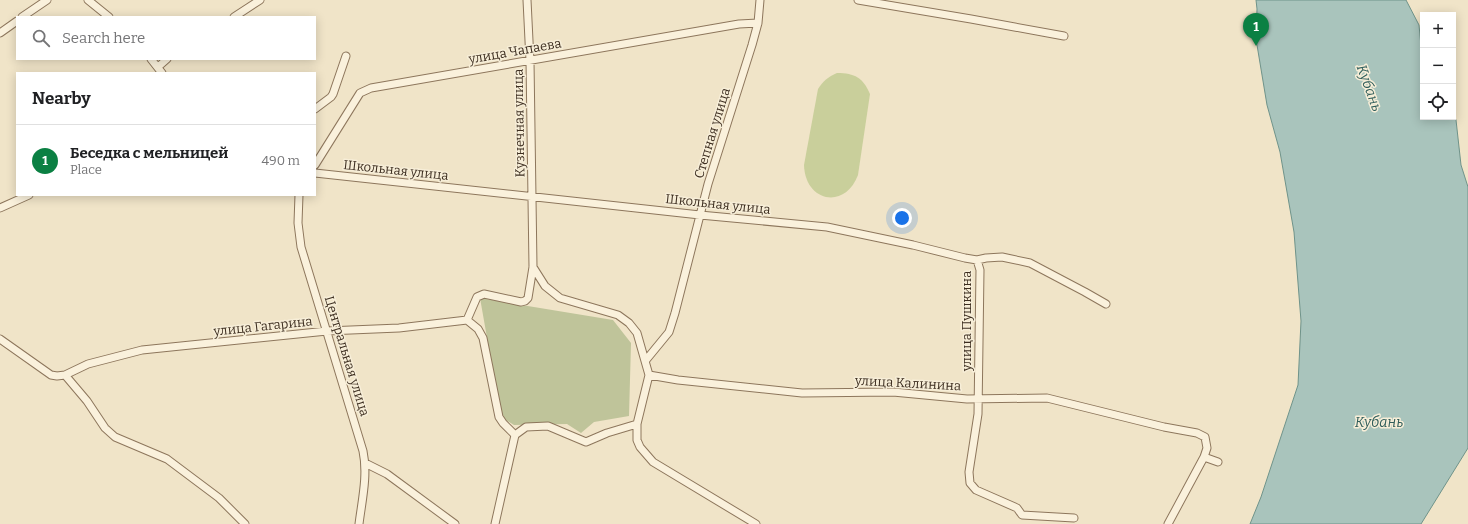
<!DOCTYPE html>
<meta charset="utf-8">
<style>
:root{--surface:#fff;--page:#f2f2f2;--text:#202124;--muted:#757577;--line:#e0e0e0;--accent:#0b8043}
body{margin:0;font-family:Bitter,serif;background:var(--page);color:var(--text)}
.controls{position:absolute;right:12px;top:12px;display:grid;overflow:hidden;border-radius:0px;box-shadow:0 2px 10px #0003}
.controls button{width:36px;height:36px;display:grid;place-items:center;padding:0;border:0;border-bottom:1px solid var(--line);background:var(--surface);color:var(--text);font:20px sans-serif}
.you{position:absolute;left:902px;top:218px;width:14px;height:14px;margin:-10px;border:3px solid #fff;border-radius:50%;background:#1a73e8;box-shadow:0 0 0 6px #1a73e833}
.badge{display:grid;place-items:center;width:26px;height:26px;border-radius:50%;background:var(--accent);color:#fff;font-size:13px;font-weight:700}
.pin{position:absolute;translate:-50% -33px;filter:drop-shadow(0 1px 2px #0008)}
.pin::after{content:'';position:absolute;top:21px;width:14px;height:12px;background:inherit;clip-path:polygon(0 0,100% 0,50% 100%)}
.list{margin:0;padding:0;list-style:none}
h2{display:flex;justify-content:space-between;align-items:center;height:52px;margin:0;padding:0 16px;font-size:17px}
h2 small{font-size:13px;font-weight:400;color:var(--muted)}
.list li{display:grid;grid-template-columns:26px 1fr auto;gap:12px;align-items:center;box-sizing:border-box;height:72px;padding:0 16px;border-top:1px solid var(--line)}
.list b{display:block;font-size:15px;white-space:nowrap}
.list p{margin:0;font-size:13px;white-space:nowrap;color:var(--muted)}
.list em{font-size:13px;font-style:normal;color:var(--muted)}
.icon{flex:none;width:22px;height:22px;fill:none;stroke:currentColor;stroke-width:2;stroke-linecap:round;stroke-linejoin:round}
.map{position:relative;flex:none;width:1468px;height:524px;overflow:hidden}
.search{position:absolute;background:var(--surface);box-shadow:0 2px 10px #0003;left:16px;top:16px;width:300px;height:44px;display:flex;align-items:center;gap:10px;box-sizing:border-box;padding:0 14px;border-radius:0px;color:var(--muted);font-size:15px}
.panel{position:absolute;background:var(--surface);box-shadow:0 2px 10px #0003;left:16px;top:72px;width:300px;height:124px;border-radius:0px}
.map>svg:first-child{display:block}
.green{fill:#c9cf9b}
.cemetery{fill:#bfc49a}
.water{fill:#a9c4bc;stroke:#6f938a}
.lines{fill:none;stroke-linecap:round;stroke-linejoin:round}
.minor-casing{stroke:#8d765c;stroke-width:9}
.minor{stroke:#faf1dc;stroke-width:7}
.labels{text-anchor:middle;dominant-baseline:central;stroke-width:3;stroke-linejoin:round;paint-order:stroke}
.street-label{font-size:13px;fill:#3d2e20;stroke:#f7eed8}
.water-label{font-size:14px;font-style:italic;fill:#2f5d5a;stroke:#f7eed8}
</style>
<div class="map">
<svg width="1468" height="524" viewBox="0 0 1468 524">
<rect width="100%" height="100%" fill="#f0e4c8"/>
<path class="green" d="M837 73C855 73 863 78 870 94L858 175C845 210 805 202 804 165L818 89C823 81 828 77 837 73Z"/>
<path class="cemetery" d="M480 298 613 320 631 343 629 416 594 422 581 433 567 424 514 425 501 417Z"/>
<path class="water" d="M1256 0H1406L1419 25 1421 46 1423 51V117H1453V114L1456 120 1461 165 1468 187V448L1421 524H1250L1261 497 1298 385 1301 321 1294 232 1280 152 1267 105 1256 39 1257 9Z"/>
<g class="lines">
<g class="minor-casing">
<path id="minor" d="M88 0 109 17
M858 0 971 19 1064 36
M22 17 47 0
M234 17 260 0
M0 33 17 21
M151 59 162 73
M158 67 167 59
M315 109 331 97 333 94 346 56
M315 165 360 93 371 88 739 24 758 23
M315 173 700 215 827 227 913 245 965 258 977 260 986 258 1002 257 1030 263 1085 292 1106 304
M299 195 298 223 301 247 363 451C368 475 362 500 359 524
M0 208 29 195
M977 260 980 270 978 414 969 472 970 483 976 490 1017 508 1022 515 1074 518
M467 320 477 297 484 294 521 302 525 301 528 298 533 267 530 61 527 0
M467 320 478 329 483 338 499 417 503 423 515 435 495 524
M0 339 51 375 57 376 65 375 88 364 142 350 327 331 399 328 467 320
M646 360 669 332 675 313 708 184 752 45 758 23 760 0
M65 375 87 401 105 428 115 437 167 459 219 498 245 524
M649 375 678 380 802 393 893 392 967 399 1047 398 1164 427 1197 433 1205 437 1207 448 1204 457 1218 462
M637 424V440L640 447 653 462 756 524
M515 435 526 427 548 426 586 442 607 433 637 424 649 375 637 333 629 323 618 315 560 298 545 286 533 267
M365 463 387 474 455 524
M1168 524 1204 457"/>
</g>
<use href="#minor" class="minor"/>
</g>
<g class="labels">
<g class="street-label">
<text transform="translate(515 51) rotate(-10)">улица Чапаева</text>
<text transform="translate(519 123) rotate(-91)">Кузнечная улица</text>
<text transform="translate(712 133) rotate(-73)">Степная улица</text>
<text transform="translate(396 170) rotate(6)">Школьная улица</text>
<text transform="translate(718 204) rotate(6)">Школьная улица</text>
<text transform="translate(966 321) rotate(-90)">улица Пушкина</text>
<text transform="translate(263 326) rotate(-6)">улица Гагарина</text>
<text transform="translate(347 356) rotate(73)">Центральная улица</text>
<text transform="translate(908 383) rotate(3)">улица Калинина</text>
</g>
<g class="water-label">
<text transform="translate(1369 88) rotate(70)">Кубань</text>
<text x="1379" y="422">Кубань</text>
</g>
</g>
</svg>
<div class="controls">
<button>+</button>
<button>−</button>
<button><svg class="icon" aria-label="locate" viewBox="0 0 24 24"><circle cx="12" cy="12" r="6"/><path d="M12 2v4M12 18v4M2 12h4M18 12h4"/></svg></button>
</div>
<div class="you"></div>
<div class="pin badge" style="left:1256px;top:46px">1</div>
<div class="search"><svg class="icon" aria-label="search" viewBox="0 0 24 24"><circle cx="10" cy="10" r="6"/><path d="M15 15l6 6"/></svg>Search here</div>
<section class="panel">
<h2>Nearby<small></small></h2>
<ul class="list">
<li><span class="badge">1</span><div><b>Беседка с мельницей</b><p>Place</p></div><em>490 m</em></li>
</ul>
</section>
</div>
